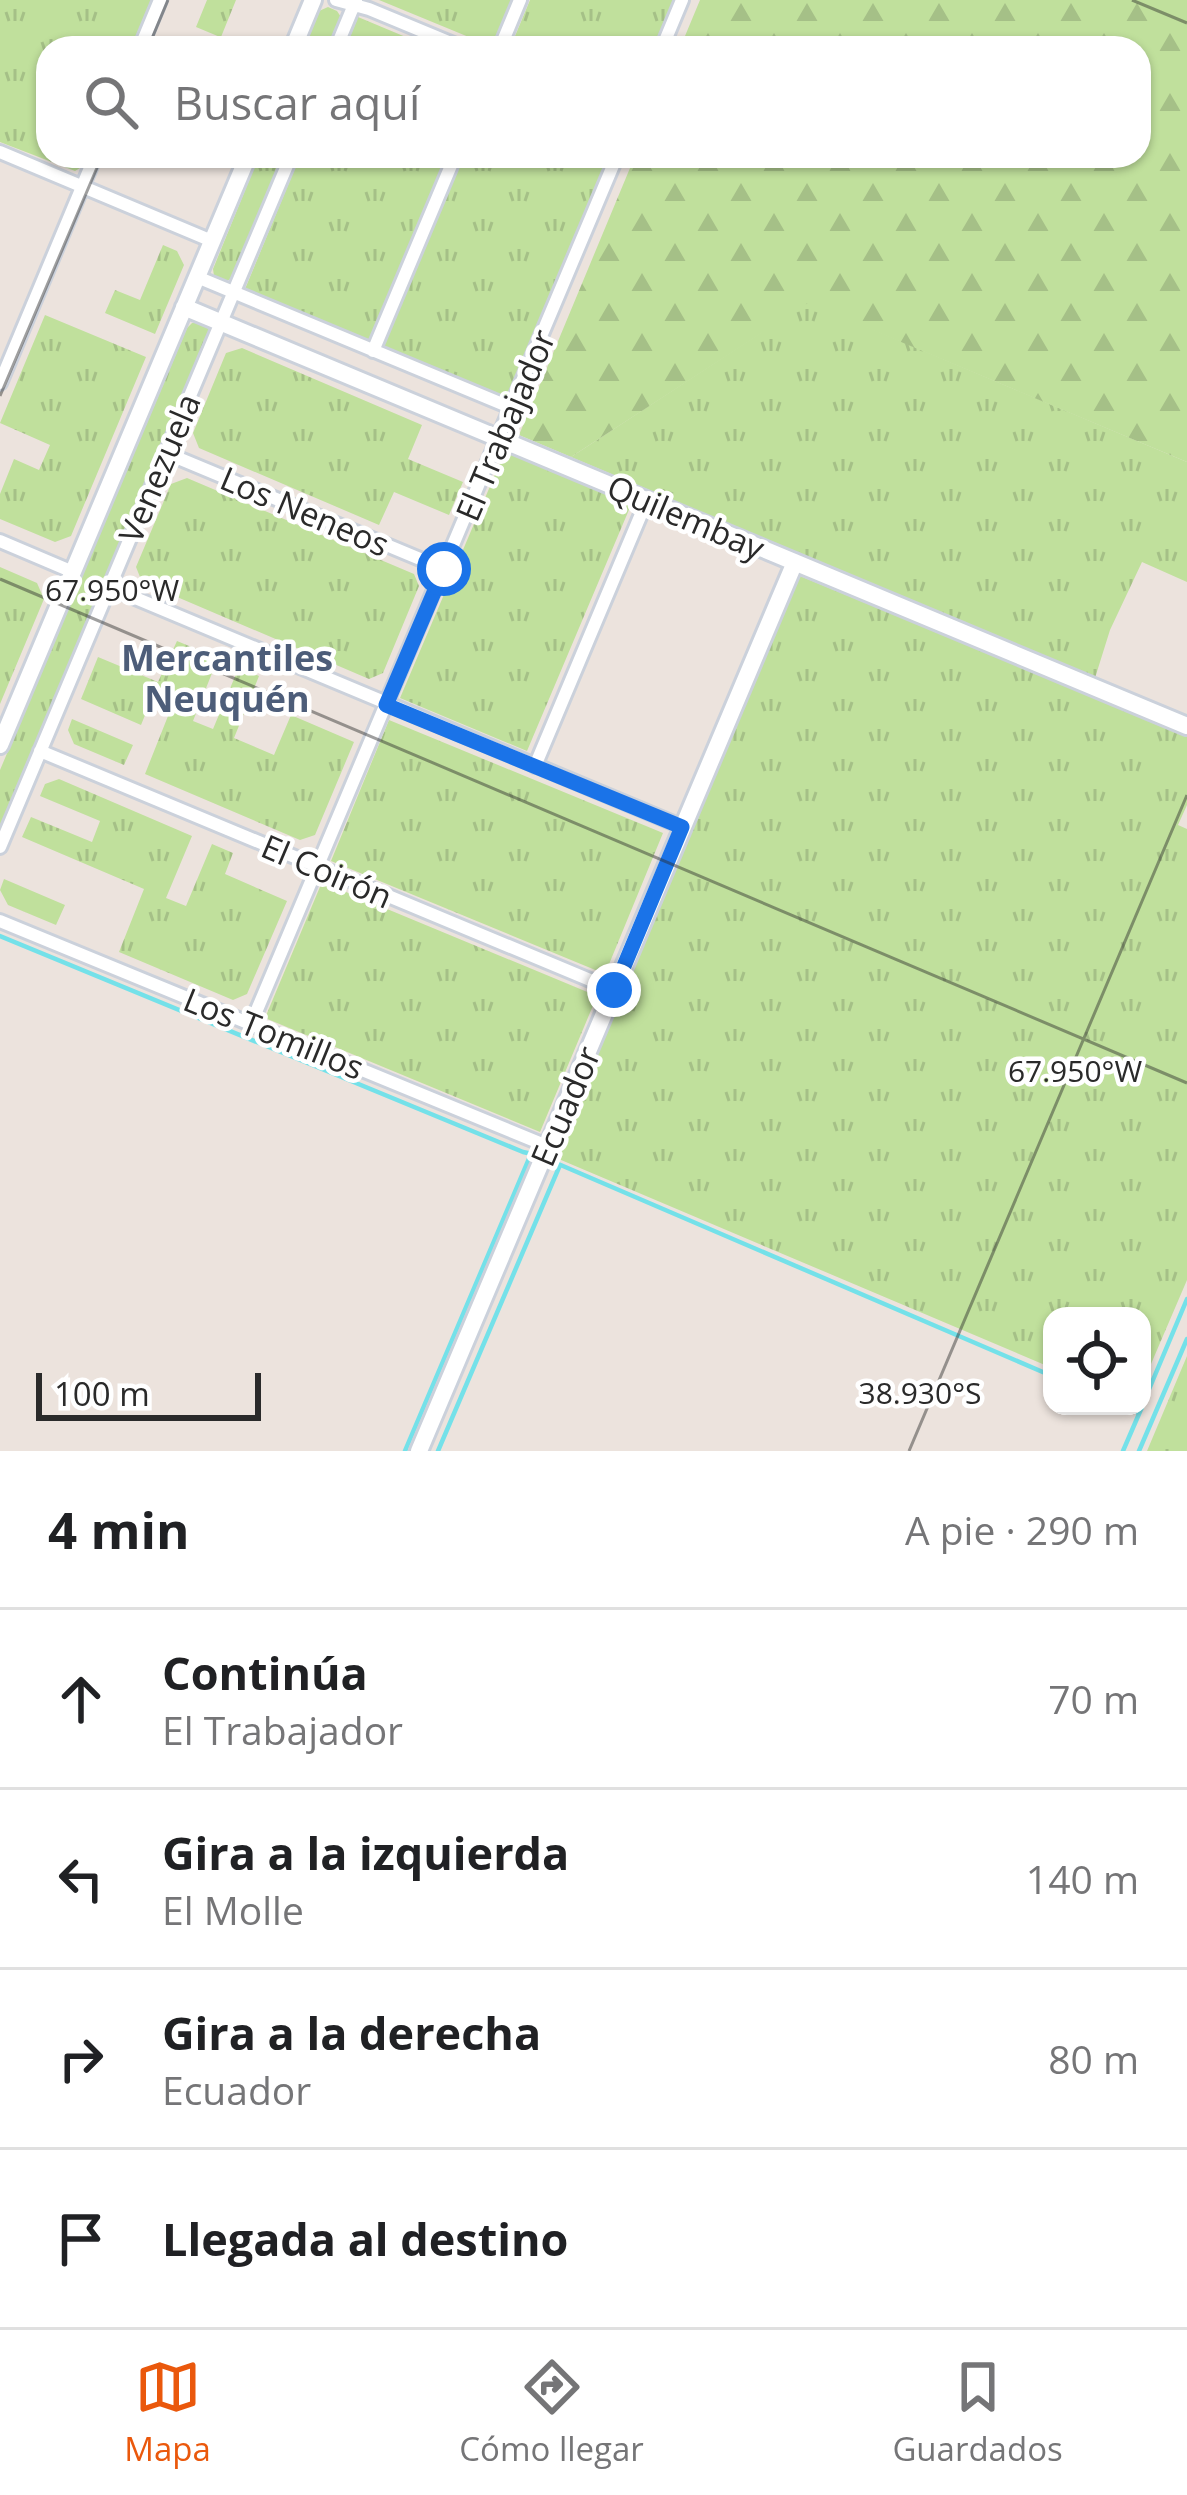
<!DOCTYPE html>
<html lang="es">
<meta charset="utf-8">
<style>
:root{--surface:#fff;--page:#f6f6f6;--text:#202124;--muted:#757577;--line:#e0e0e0;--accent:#ea580c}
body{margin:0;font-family:"Open Sans",sans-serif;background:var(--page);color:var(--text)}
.controls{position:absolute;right:36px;bottom:36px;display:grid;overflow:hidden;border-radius:24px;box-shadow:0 3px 9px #0004}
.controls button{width:108px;height:108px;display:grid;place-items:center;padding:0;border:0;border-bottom:3px solid var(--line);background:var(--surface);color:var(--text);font:60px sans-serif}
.scale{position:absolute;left:36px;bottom:30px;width:225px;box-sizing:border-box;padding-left:12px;border:6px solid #2a2a2a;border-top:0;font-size:33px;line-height:42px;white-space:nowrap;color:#2a2a2a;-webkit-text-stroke:9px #fff;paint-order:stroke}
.stop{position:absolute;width:36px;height:36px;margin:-27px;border:9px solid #1a73e8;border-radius:50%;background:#fff}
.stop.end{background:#1a73e8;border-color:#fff;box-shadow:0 3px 12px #0008}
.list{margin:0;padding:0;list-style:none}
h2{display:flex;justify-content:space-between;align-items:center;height:156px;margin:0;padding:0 48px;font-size:51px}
h2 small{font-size:39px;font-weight:400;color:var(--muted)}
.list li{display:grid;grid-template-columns:78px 1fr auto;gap:36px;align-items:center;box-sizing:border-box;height:180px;padding:0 48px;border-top:3px solid var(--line)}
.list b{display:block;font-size:45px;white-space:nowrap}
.list p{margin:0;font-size:39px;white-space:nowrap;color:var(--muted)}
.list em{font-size:39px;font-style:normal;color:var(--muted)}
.icon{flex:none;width:66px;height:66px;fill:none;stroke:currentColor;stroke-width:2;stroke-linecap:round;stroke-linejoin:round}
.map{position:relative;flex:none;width:1187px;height:1451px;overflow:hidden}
.search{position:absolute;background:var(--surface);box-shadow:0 3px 9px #0004;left:36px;right:36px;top:36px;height:132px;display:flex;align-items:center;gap:30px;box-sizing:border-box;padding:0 42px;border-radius:36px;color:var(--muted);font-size:45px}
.sheet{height:876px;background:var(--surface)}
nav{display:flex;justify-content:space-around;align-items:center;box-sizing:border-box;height:168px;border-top:3px solid var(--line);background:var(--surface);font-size:33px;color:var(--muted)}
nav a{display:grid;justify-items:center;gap:6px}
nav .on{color:var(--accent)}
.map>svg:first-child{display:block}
.grass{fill:url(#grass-tufts)}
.forest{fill:url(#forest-firs)}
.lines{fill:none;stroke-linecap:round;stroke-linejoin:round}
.stream{stroke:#74e1e9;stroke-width:4.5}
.street-casing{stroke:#cbd1db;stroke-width:18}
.secondary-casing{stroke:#cbd1db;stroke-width:22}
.street{stroke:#fff;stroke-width:12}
.secondary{stroke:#fff;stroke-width:16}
.route{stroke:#1a73e8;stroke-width:15}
.ticks{fill:none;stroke:#2a2a2a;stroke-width:3;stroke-opacity:0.45}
.labels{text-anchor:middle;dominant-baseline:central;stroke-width:9;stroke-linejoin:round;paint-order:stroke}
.street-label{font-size:33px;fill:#2a2a2a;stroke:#fff}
.neighbourhood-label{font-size:36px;font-weight:bold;fill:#4d5d79;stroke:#fff}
.ticks-label{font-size:30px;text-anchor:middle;fill:#2a2a2a;stroke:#fff;stroke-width:9;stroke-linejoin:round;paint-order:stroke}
</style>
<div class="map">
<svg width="1187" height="1451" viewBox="0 0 1187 1451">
<defs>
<pattern id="grass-tufts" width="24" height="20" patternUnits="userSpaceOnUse" patternTransform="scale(3)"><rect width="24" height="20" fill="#c0e09c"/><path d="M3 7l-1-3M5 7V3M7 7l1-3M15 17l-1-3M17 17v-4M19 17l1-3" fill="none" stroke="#a5c087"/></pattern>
<pattern id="forest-firs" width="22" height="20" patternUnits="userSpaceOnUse" patternTransform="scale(3)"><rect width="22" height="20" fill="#c0e09c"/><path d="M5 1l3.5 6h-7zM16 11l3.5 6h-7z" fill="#a5c087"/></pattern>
</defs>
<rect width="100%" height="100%" fill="#ece3dd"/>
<path class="grass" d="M0 0H151L131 48H48V156H86L80 168 75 171 0 142Z
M207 0H236L221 37 245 48H216L220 37 196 27Z
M379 0H512L493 47Z
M530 0H676L656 48H510Z
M328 7 337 11 341 17 329 48H304L319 11Z
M358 17 432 48H345Z
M259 156H285L234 279 223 281 214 276 213 269Z
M300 156H446L369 341 245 289Z
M463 156H609L508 398 383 347Z
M163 245 177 251 184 265 155 334 105 313 115 290 140 300Z
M808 302 1187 462V582L1142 562 1110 630 1095 678 571 457Z
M45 315 146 357 71 536 55 542 0 519V494L14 459 39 470 50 445 0 423Z
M192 323H199L208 327 210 334 0 830V770L187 328Z
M242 348 422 425 408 459 463 482 449 515 394 492 379 525 199 448 193 433 226 353Z
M505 451 631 505 527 751 400 698Z
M187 478 414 574 419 586 383 673 369 679 142 582 136 567 171 484Z
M0 567 37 583 44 599 0 704Z
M800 576 1187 735V805L1178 825 1187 829V1280L1142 1385V1316H1052V1368L554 1157Z
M177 641 218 658 193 721 213 729 239 667 259 676 234 738 274 755 291 715 354 742 315 835 300 840 145 774 170 711 150 703 141 725 81 699 98 657 158 682Z
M72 719 133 745 124 765 74 744 68 730Z
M389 720 663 833 605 974 331 861Z
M59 779 192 836 166 898 186 906 212 844 233 853 225 874 287 901 247 994 233 1000 119 952 144 889 22 837 31 817 92 842 100 821 40 796 45 784Z
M4 879 65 905 56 925 8 905 0 890Z
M322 882 597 996 540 1132 265 1018Z
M1187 1356V1451H1147Z"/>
<path class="forest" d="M700 0H1187V462L808 303 571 457 519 435 635 156H1139V48H680Z"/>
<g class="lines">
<path class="stream" d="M0 936 523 1152 537 1155
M549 1160 1052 1376
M1123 1406 1139 1413
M1142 1406 1187 1299
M405 1451 531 1154
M438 1451 560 1165
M1123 1451 1142 1407
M1139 1451 1187 1339"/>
<g class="street-casing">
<path id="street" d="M336 0 369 9 463 48
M140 48 160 0
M336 48 356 0
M500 48 520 0
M662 48 682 0
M0 152 212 241
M197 277 512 408
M373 351 455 156
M0 383 95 156
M166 453 444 569
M0 541 73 572
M109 587 683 827
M40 751 614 990
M535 766 647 500
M0 847 291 156
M0 921 547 1146
M251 1024 617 156"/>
</g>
<g class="secondary-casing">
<path id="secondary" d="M293 48 313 0
M184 307 1187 726
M0 745 248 156
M419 1451 795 562"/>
</g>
<use href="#street" class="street"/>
<use href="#secondary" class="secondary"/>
</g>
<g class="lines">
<path class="route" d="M444 569 386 705 682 827 614 990"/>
</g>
<path class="ticks" d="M1132 0 1187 23M148 48 168 0M0 396 102 156M0 579 1187 1083M909 1451 1187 795"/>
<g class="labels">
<g class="street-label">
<text transform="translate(505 425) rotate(-67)">El Trabajador</text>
<text transform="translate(159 468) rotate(-67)">Venezuela</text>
<text transform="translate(305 511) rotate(23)">Los Neneos</text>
<text transform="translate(686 517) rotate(23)">Quilembay</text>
<text transform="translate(327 871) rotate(23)">El Coirón</text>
<text transform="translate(274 1033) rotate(22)">Los Tomillos</text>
<text transform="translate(565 1106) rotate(-67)">Ecuador</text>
</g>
<g class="neighbourhood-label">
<text x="227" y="657">Mercantiles<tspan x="227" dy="41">Neuquén</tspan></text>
</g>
</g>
<g class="ticks-label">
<text x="112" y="601">67.950°W</text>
<text x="1075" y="1082">67.950°W</text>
<text x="920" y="1404">38.930°S</text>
</g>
</svg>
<div class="controls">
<button><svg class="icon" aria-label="locate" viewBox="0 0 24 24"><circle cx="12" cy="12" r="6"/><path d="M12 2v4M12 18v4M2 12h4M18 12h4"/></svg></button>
</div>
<div class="scale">100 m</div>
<div class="stop" style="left:444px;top:569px"></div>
<div class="stop end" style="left:614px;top:990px"></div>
<div class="search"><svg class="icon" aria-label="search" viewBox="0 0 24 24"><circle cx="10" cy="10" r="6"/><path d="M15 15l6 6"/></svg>Buscar aquí</div>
</div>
<section class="sheet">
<h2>4 min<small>A pie · 290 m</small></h2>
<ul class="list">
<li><svg class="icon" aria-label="ahead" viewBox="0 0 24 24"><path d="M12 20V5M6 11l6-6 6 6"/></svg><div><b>Continúa</b><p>El Trabajador</p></div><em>70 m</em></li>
<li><svg class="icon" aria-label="left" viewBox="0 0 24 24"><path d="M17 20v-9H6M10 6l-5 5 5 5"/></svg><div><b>Gira a la izquierda</b><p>El Molle</p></div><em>140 m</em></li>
<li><svg class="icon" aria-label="right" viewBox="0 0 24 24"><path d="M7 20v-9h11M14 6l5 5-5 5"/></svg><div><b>Gira a la derecha</b><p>Ecuador</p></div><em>80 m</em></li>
<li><svg class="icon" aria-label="arrive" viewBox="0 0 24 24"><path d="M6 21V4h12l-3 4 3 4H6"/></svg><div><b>Llegada al destino</b></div></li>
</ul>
</section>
<nav>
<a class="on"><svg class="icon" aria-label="map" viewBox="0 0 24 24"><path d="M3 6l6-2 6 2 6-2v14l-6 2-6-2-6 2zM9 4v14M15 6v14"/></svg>Mapa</a>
<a><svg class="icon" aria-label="directions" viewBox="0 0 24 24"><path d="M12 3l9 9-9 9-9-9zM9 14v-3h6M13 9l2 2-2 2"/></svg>Cómo llegar</a>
<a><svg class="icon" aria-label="saved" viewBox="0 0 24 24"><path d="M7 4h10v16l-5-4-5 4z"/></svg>Guardados</a>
</nav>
